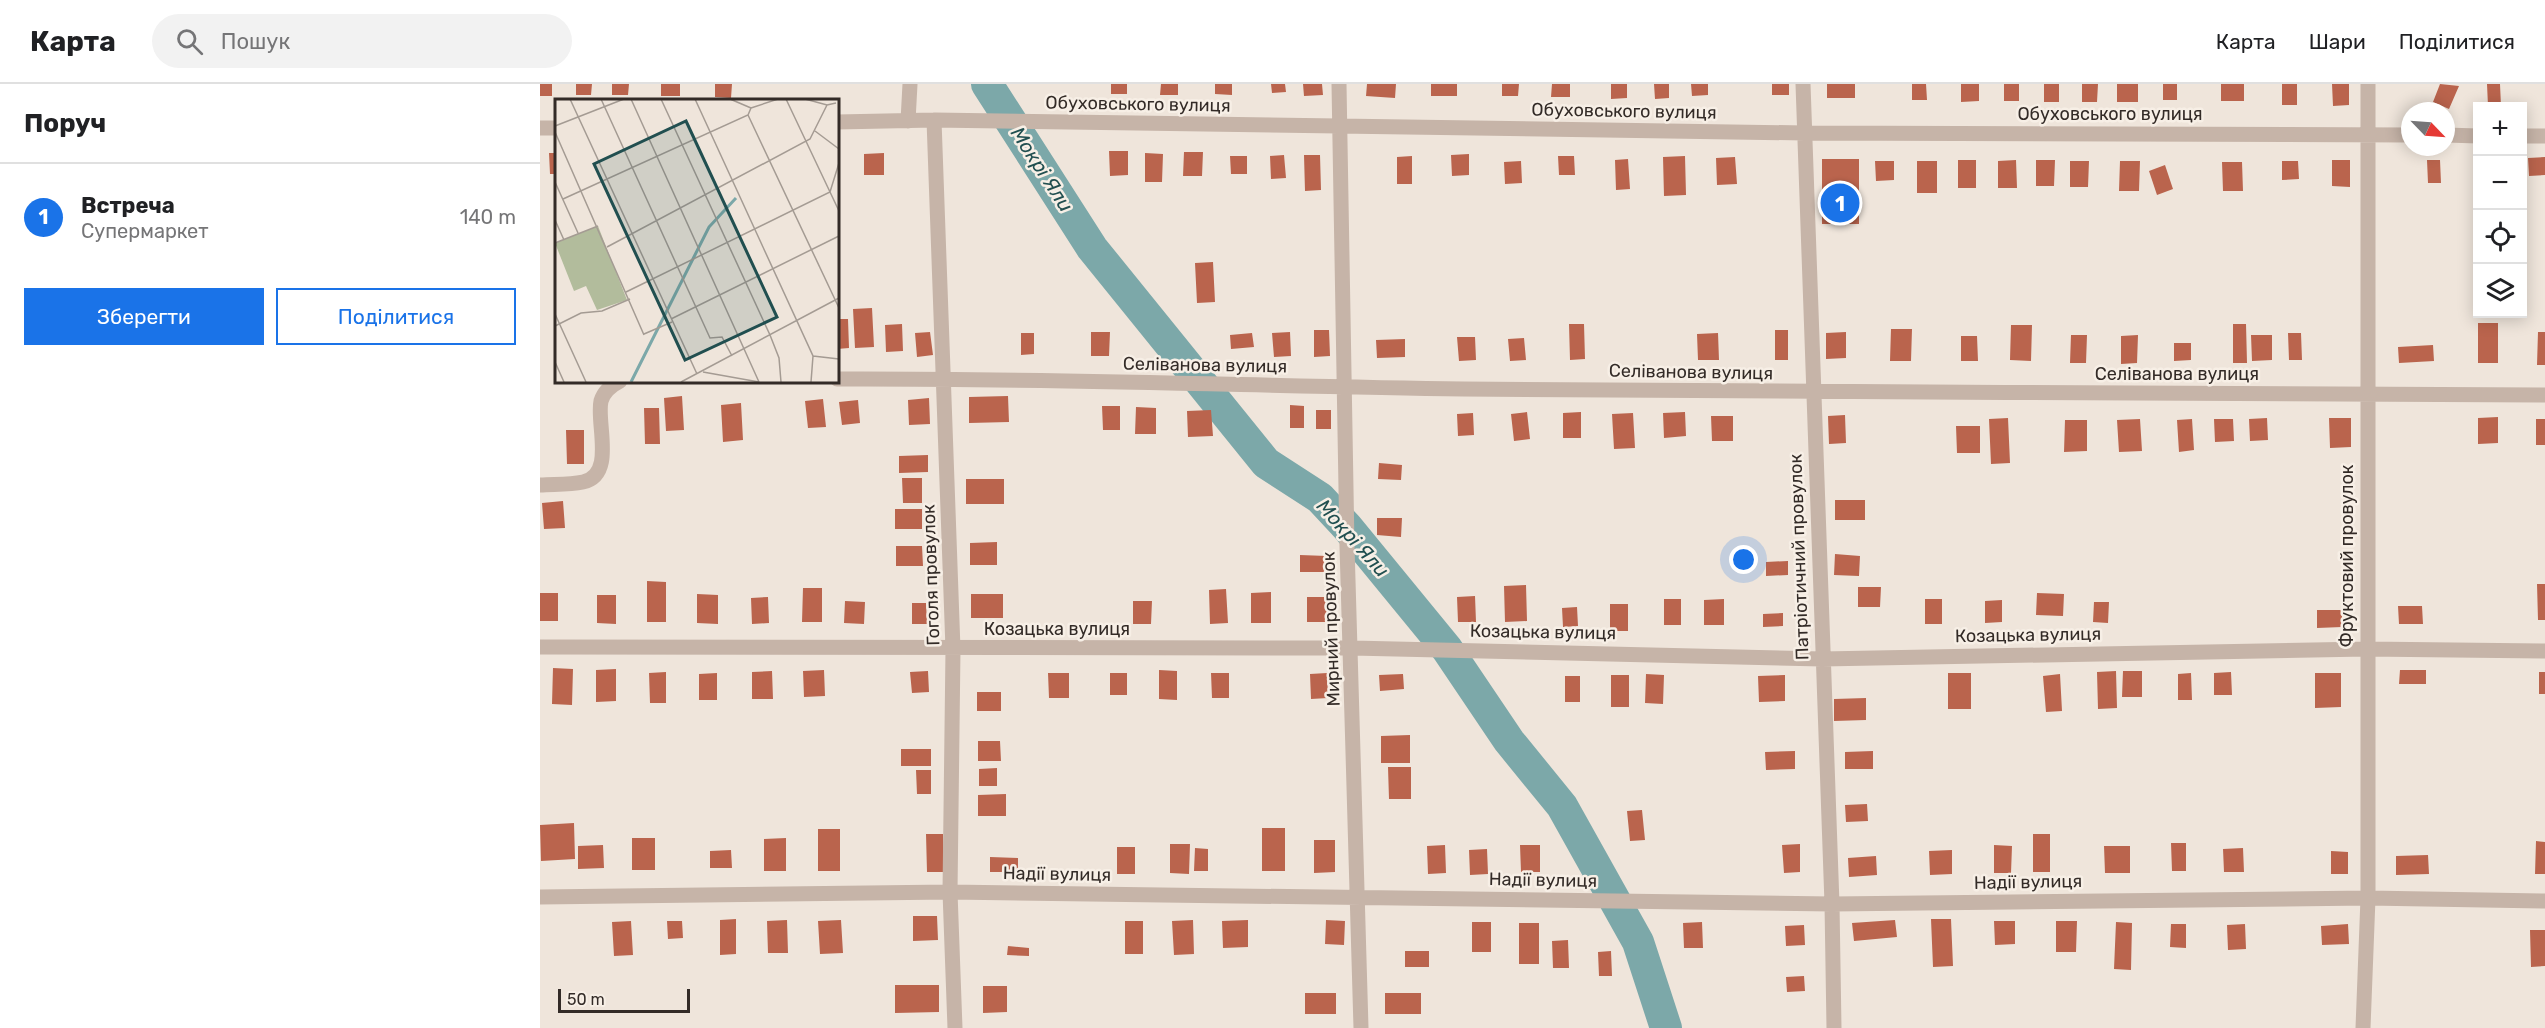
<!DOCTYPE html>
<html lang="uk">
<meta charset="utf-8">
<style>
:root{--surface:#fff;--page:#f2f2f2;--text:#202124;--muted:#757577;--line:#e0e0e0;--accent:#1a73e8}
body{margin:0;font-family:Rubik,sans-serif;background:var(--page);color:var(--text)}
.controls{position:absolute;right:18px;top:18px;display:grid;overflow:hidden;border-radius:0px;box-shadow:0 3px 15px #0003}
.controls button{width:54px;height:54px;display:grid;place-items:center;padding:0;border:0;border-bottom:2px solid var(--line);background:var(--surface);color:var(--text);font:30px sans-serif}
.compass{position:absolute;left:1861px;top:18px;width:54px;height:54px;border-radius:50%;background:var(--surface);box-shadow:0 3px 15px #0003;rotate:115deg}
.scale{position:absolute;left:18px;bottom:15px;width:132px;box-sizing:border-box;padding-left:6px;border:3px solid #332b27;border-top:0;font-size:16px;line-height:21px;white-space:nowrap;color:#332b27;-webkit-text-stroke:4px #f7efe6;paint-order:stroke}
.you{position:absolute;left:1204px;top:476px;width:21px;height:21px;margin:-15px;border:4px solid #fff;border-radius:50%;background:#1a73e8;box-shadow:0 0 0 9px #1a73e833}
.badge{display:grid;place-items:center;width:39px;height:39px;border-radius:50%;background:var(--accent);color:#fff;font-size:20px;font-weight:700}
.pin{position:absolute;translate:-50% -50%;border:3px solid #fff;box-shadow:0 2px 6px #0006}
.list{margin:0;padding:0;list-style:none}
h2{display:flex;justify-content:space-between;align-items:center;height:78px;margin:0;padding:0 24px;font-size:26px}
h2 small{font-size:20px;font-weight:400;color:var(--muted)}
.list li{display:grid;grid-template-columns:39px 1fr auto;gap:18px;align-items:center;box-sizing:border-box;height:108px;padding:0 24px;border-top:2px solid var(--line)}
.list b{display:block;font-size:22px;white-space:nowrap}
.list p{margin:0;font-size:20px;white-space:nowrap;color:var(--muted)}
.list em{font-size:20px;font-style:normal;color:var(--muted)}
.actions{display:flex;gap:12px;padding:18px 24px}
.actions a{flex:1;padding:14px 0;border:2px solid var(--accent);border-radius:0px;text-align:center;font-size:21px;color:var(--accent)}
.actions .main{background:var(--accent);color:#fff}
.icon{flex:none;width:33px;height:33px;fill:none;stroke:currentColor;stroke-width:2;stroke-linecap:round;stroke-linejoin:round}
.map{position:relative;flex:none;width:2005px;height:944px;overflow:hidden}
header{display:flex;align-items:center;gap:36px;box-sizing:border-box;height:84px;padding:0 30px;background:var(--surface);border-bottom:2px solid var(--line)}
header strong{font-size:28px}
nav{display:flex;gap:33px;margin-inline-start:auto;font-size:21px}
.search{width:420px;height:54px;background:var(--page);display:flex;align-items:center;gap:15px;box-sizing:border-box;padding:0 21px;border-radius:33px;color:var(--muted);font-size:22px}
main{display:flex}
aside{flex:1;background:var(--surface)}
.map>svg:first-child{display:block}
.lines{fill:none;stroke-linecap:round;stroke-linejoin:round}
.river{stroke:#7ca8a9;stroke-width:32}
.building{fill:#ba644d}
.street{stroke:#c6b4a8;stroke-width:15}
.labels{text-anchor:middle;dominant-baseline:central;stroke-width:5;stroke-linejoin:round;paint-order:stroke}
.street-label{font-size:18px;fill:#332b27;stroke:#f7efe6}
.water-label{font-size:20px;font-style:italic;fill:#214f50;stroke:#f7efe6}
.inset-river{fill:none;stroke:#7ca8a9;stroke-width:3}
.inset-road{fill:none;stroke:#a49b93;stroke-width:1.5}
.view{fill:#214f50;fill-opacity:0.15;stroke:#214f50;stroke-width:3}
.inset-edge{fill:none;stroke:#332b27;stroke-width:3}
</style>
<header>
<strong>Карта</strong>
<div class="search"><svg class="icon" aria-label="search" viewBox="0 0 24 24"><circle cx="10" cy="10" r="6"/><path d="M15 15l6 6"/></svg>Пошук</div>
<nav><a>Карта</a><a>Шари</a><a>Поділитися</a></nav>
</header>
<main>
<aside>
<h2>Поруч<small></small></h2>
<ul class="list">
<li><span class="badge">1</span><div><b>Встреча</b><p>Супермаркет</p></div><em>140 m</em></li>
</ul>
<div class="actions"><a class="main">Зберегти</a><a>Поділитися</a></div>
</aside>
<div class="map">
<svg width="2005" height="944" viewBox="0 0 2005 944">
<rect width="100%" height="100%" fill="#efe5db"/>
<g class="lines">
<path class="river" d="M447 0 552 164 726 379 780 414 807 443 907 565 969 657 1022 722 1098 858 1126 944"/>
</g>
<path class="building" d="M0 0H12V12H0Z
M36 0H52L51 11H36Z
M72 0H89L88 11H72Z
M121 0H140V12H121Z
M175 0H192L191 14 175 13Z
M571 0H587V10H571Z
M621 0H638V11H620Z
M675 0H692V11L675 10Z
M731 0H745L746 8 732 9Z
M763 0H782L783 11 764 12Z
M827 0H856L855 14 826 12Z
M891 0H917V12H891Z
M962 0H979L978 12H962Z
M1012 0H1030V13H1011Z
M1071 0H1087V14L1071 15Z
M1114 0H1129V14L1115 15Z
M1151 0H1168V11L1152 12Z
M1232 0H1249V11H1232Z
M1287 0H1315V14H1287Z
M1372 0H1386L1387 16H1372Z
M1421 0H1439V17L1421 18Z
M1464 0H1479V17H1464Z
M1504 0H1519V18H1504Z
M1542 0H1558L1557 18H1542Z
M1577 0H1598V18H1577Z
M1623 0H1637V16H1623Z
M1681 0H1704V17H1681Z
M1742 0H1757V21H1742Z
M1792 0H1809V21L1793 22Z
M1900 0 1919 2 1909 25 1893 18Z
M1947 0H1960L1961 22H1948Z
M569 67H588V91L570 92Z
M644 68H663L662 92H643Z
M9 69H16V90H10Z
M344 69V91H324V70Z
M605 69 623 70 622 98H605Z
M929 70V91L912 92 911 71Z
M744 71 746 94 731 95 730 72Z
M764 71H780L781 106 765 107Z
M690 72H707V90H691Z
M872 72V100H857V73Z
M1018 72H1034L1035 91H1019Z
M1145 72 1146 111 1124 112 1123 73Z
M1195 73 1197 100 1177 101 1176 74Z
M2005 73V91L1989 92 1988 74Z
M1088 75 1090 105 1076 106 1075 76Z
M1282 75H1319V140H1282Z
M1418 76H1436V104H1418Z
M1476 76 1477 104H1458V77Z
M1496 76H1515L1514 102H1496Z
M1792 76H1810V103L1792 102Z
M1887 76H1900L1901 99H1888Z
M981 77 982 99 965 100 964 78Z
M1335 77H1354V96L1336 97Z
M1377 77H1397V109H1377Z
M1530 77H1549L1548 103H1530Z
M1580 77H1600L1599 107H1579Z
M1742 77H1758L1759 95 1742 96Z
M1682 78H1702L1703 107H1683Z
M1625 81 1633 105 1617 111 1609 87Z
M673 178 675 218 657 219 655 179Z
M332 224 334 263 315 264 313 225Z
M297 235H308L309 264 297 265Z
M1938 239H1958V279H1938Z
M362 240 363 267 346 268 345 241Z
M1029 240H1044L1045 275 1030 276Z
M1693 240H1706L1707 279H1693Z
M1471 241H1492L1491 277 1470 276Z
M1351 245H1372L1371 277H1350Z
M774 246H789L790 272 774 273Z
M1235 246H1248V276H1235Z
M390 248 393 271 377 273 375 249Z
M551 248H570L569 272H551Z
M750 248 751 272 734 273 732 249Z
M1306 248V274L1286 275V249Z
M1998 248H2005V281H1997Z
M481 249H494V270L481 271Z
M712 249 714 263 691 265 690 251Z
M1178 249 1179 276H1158L1157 250Z
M1748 249H1761L1762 276H1749Z
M1531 251H1547L1546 279H1530Z
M1598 251 1597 279 1581 280V252Z
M1711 251H1732V276L1712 277Z
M1421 252H1437L1438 277H1421Z
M917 253H935L936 276 919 277Z
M984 254 986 276 970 277 968 255Z
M865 255V273L837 274 836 256Z
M1634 259H1651V276L1634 277Z
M1893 261 1894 277 1859 279 1858 263Z
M142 312 144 346 126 347 124 314Z
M468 312 469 338 429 339V313Z
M389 314 390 340 369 341 368 316Z
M283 315 286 343 268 344 265 317Z
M318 316 320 339 302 341 299 318Z
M201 319 203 356 183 358 181 321Z
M750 321 764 322V344H750Z
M562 322H580V346H563Z
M596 323 616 324V350H595Z
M104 324H119L120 360H105Z
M671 326 673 352 648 353 647 327Z
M776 326H791V345H776Z
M987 328 990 355 974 357 971 330Z
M1041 328V354H1023V329Z
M1145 328 1146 352 1124 354 1123 329Z
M933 329 934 351 918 352 917 330Z
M1093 329 1095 364 1074 365 1072 330Z
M1305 331 1306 359 1289 360 1288 332Z
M1171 332H1193V357H1172Z
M1958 333V359L1938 360V334Z
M1468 334 1470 379 1451 380 1449 335Z
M1727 334 1728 356 1710 357 1709 335Z
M1789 334H1811V363L1790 364Z
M1600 335 1602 367 1579 368 1577 336Z
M1652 335 1654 366 1639 368 1637 336Z
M1674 335H1693L1694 357 1675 358Z
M1996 335H2005V361H1996Z
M1525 336H1547V367L1524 368Z
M1416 342H1440V369H1417Z
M26 346H44V380H27Z
M388 371V388L359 389V372Z
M839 379 862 381 861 396 838 395Z
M362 394H382V419H363Z
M426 395H464V420H426Z
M1295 416H1325V436H1295Z
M23 417 25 444 4 445 2 419Z
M355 425H382V445H355Z
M837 434H862L861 453 837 451Z
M457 458V481H430V459Z
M356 462H382L383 482H356Z
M1295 470 1320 472 1319 492 1294 491Z
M760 471 787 472V488H760Z
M1248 477V491L1226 492V478Z
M107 497 126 498V538H107Z
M1997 500H2005V536H1998Z
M986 501 987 537 965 538 964 502Z
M1318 503H1341L1340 523H1318Z
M263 504H282V538H262Z
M686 505 688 539 670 540 669 506Z
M731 508V539H711V509Z
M0 509H18V537H0Z
M1497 509 1524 510 1523 532 1496 531Z
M157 510 178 511V540L157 539Z
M431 510H463V534H431Z
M57 511H76V540L57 539Z
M935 512 936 538H918L917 513Z
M228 513 229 539 212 540 211 514Z
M767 513H787V538H767Z
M1124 515H1141V541H1124Z
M1184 515V541H1164V516Z
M1385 515H1402V540H1385Z
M1462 516V538L1445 539V517Z
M305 517 325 518 324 540 304 539Z
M593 517H612L611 540H593Z
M1554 518H1569L1568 539 1553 538Z
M372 519H386L387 540H372Z
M1070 520H1088V547H1070Z
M1858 522H1882L1883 540H1859Z
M1037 523 1038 542 1023 543 1022 524Z
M1777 526H1802V543L1777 544Z
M1243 529V542L1223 543V530Z
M13 584 33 585 32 621 12 620Z
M76 585V617L56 618V586Z
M284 586 285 612 264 613 263 587Z
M619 586 637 587V616L619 615Z
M1860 586H1886V600H1859Z
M232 587 233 615H212V588Z
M388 587 389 608 372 609 370 588Z
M1576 587 1577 624 1558 625 1557 588Z
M1583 587H1602V613H1582Z
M126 588V619H110L109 589Z
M1691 588 1692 611H1674V589Z
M1999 588H2005V610H1999Z
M177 589V616H159V590Z
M508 589H529V614H509Z
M570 589H587V611H570Z
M671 589H689V614H672Z
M787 589 788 614 771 615 770 590Z
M1408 589H1431V625H1408Z
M1651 589 1652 616H1638V590Z
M1775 589H1801V623L1775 624Z
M863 590 864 605 840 607 839 591Z
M1106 590 1124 591 1123 620 1105 619Z
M1520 590 1522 627 1506 628 1503 592Z
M1071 591H1089V623H1071Z
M1245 591V617L1219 618 1218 592Z
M1025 592H1040V618H1025Z
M437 608H461V627H437Z
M1326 614V636L1294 637V615Z
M870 651V679H841V652Z
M438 657H460L461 677H438Z
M361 665H391V682H361Z
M1255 667V685L1226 686 1225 668Z
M1333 667V685H1305V668Z
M848 683H871V715H849Z
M457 684V702H439V685Z
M376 686H391V710H377Z
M466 710V732H438V711Z
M1327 720 1328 737 1306 738 1305 721Z
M1102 726 1105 756 1090 757 1087 727Z
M34 739 35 775 1 777 0 741Z
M722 744H745V787H722Z
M278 745H300V787H278Z
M386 750H403L404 788H387Z
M1493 750H1510V788H1493Z
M92 754H115V786H92Z
M246 754V787H224V755Z
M774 756H795V788L774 789Z
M1996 757 2005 758V790H1995Z
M1631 759H1646V787H1632Z
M630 760H650L649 790 630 789Z
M1260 760V788L1244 789 1242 761Z
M63 761 64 784 38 785V762Z
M905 761 906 789 888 790 887 762Z
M980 761H1000V788H981Z
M1454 761 1472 762 1471 789H1454Z
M1564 762H1590V789H1565Z
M577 763H595V790H577Z
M655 764 668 765V787H654Z
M1703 764 1704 788H1684L1683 765Z
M947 765 948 790 930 791 929 766Z
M191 766 192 784H170V767Z
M1412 766V790L1390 791 1389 767Z
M1791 767 1808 768V790H1791Z
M1888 771 1889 790 1856 791V772Z
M1336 772 1337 791 1309 793 1308 774Z
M450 773 478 774V788H450Z
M373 832H397L398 856 373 857Z
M196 835V870L180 871V836Z
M1391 835H1411L1413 882 1393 883Z
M247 836 248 869H228L227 837Z
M301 836 303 869 280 870 278 837Z
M653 836 654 870 634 871 632 837Z
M708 836V863L683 864 682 837Z
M786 836 805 837 804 861 785 860Z
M1355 836 1357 853 1314 857 1312 839Z
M91 837 93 871 74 872 72 838Z
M127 837H142L143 854 128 855Z
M585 837H603V870H585Z
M1454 837H1475V860L1455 861Z
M1516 837H1537L1536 868H1516Z
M932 838H951V868H932Z
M1162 838 1163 864H1144L1143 839Z
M1576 838 1592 839 1591 886 1574 885Z
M979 839H999V880H979Z
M1631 840H1646V864L1630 863Z
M1705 840 1706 865 1688 866 1687 841Z
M1808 840 1809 860 1782 861 1781 842Z
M1264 841 1265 861 1246 862 1245 842Z
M1990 846H2005V882L1991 883Z
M1028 856 1029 884H1013L1012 857Z
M468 862 489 864V872L467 871Z
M865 867H889V883H865Z
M1071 867 1072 892H1059L1058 868Z
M1264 892 1265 907 1247 908 1246 893Z
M355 901H399V928L355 929Z
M443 902H467V928L443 929Z
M765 909H796V930H765Z
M845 909H881V930H845Z"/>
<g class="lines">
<path class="street" d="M799 0 807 462 821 944
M1263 0 1292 820 1294 944
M394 36 413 565 410 808 415 944
M368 37 370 0
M297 38 394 36 1265 49 1870 51
M0 44H16
M1906 51 1938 52
M1982 52H2005
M297 295C506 294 715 302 923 305 1284 309 1644 308 2005 311
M0 401C14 400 29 401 43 398 76 391 56 339 61 317 64 307 72 301 80 297
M0 563 812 564 1282 575 1826 565 2005 567
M0 813 410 808 1292 820 1828 814 2005 817
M1823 944 1828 814V0"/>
</g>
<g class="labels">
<g class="street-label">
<text transform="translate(598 20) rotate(1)">Обуховського вулиця</text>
<text transform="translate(1084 27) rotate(1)">Обуховського вулиця</text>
<text x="1570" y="30">Обуховського вулиця</text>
<text transform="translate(665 281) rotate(1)">Селіванова вулиця</text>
<text transform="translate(1151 288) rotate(1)">Селіванова вулиця</text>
<text x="1637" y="290">Селіванова вулиця</text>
<text transform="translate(1807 472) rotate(-90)">Фруктовий провулок</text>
<text transform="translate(1259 473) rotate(-92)">Патріотичний провулок</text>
<text transform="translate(391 491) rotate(-92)">Гоголя провулок</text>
<text x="517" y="545">Козацька вулиця</text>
<text transform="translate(791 545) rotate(-92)">Мирний провулок</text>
<text transform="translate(1003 548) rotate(1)">Козацька вулиця</text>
<text transform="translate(1488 551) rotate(-1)">Козацька вулиця</text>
<text transform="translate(517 790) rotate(1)">Надії вулиця</text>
<text transform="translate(1003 796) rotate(1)">Надії вулиця</text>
<text transform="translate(1488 798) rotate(-1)">Надії вулиця</text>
</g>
<g class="water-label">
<text transform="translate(502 85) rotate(57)">Мокрі Яли</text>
<text transform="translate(813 454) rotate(48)">Мокрі Яли</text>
</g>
</g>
<g transform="translate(15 15)">
<rect width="284" height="284" fill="#efe5db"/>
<path d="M43 127 72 201 42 211 31 187 19 192 0 144Z" fill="#b2bc9c"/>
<path class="inset-river" d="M76 283 154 128 181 99"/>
<path class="inset-road" d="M15 0 142 275M46 0 155 239 167 238 177 257M76 0 204 283M106 0 215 236 224 259 226 283M140 0 258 257 256 283M175 0 196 9M231 0 284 112M250 0 272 6 281 4M196 9 223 0M193 16 284 209M0 27 69 0M260 32 284 50M0 33 89 236M0 83 23 134M8 100 193 16 196 9M0 121 9 141M0 144 43 127M52 148 255 40 272 6M71 193 275 93 284 64M0 215 31 283M116 220 284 137M0 227 26 214 47 212 75 200M89 235 117 223M258 257 284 260M0 263 9 283M148 273 204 283M126 283 284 199"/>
<path class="view" d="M131 22 222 218 130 261 39 65Z"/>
<rect width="284" height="284" class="inset-edge"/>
</g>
</svg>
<div class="controls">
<button>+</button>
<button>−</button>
<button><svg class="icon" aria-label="locate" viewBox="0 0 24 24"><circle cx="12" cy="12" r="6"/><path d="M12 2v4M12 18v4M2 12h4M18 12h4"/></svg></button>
<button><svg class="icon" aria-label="layers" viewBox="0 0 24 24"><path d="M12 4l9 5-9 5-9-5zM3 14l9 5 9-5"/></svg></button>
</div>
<svg class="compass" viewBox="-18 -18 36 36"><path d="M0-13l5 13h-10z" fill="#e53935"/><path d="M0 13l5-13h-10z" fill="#757577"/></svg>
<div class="scale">50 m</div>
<div class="you"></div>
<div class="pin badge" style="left:1300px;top:119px">1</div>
</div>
</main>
